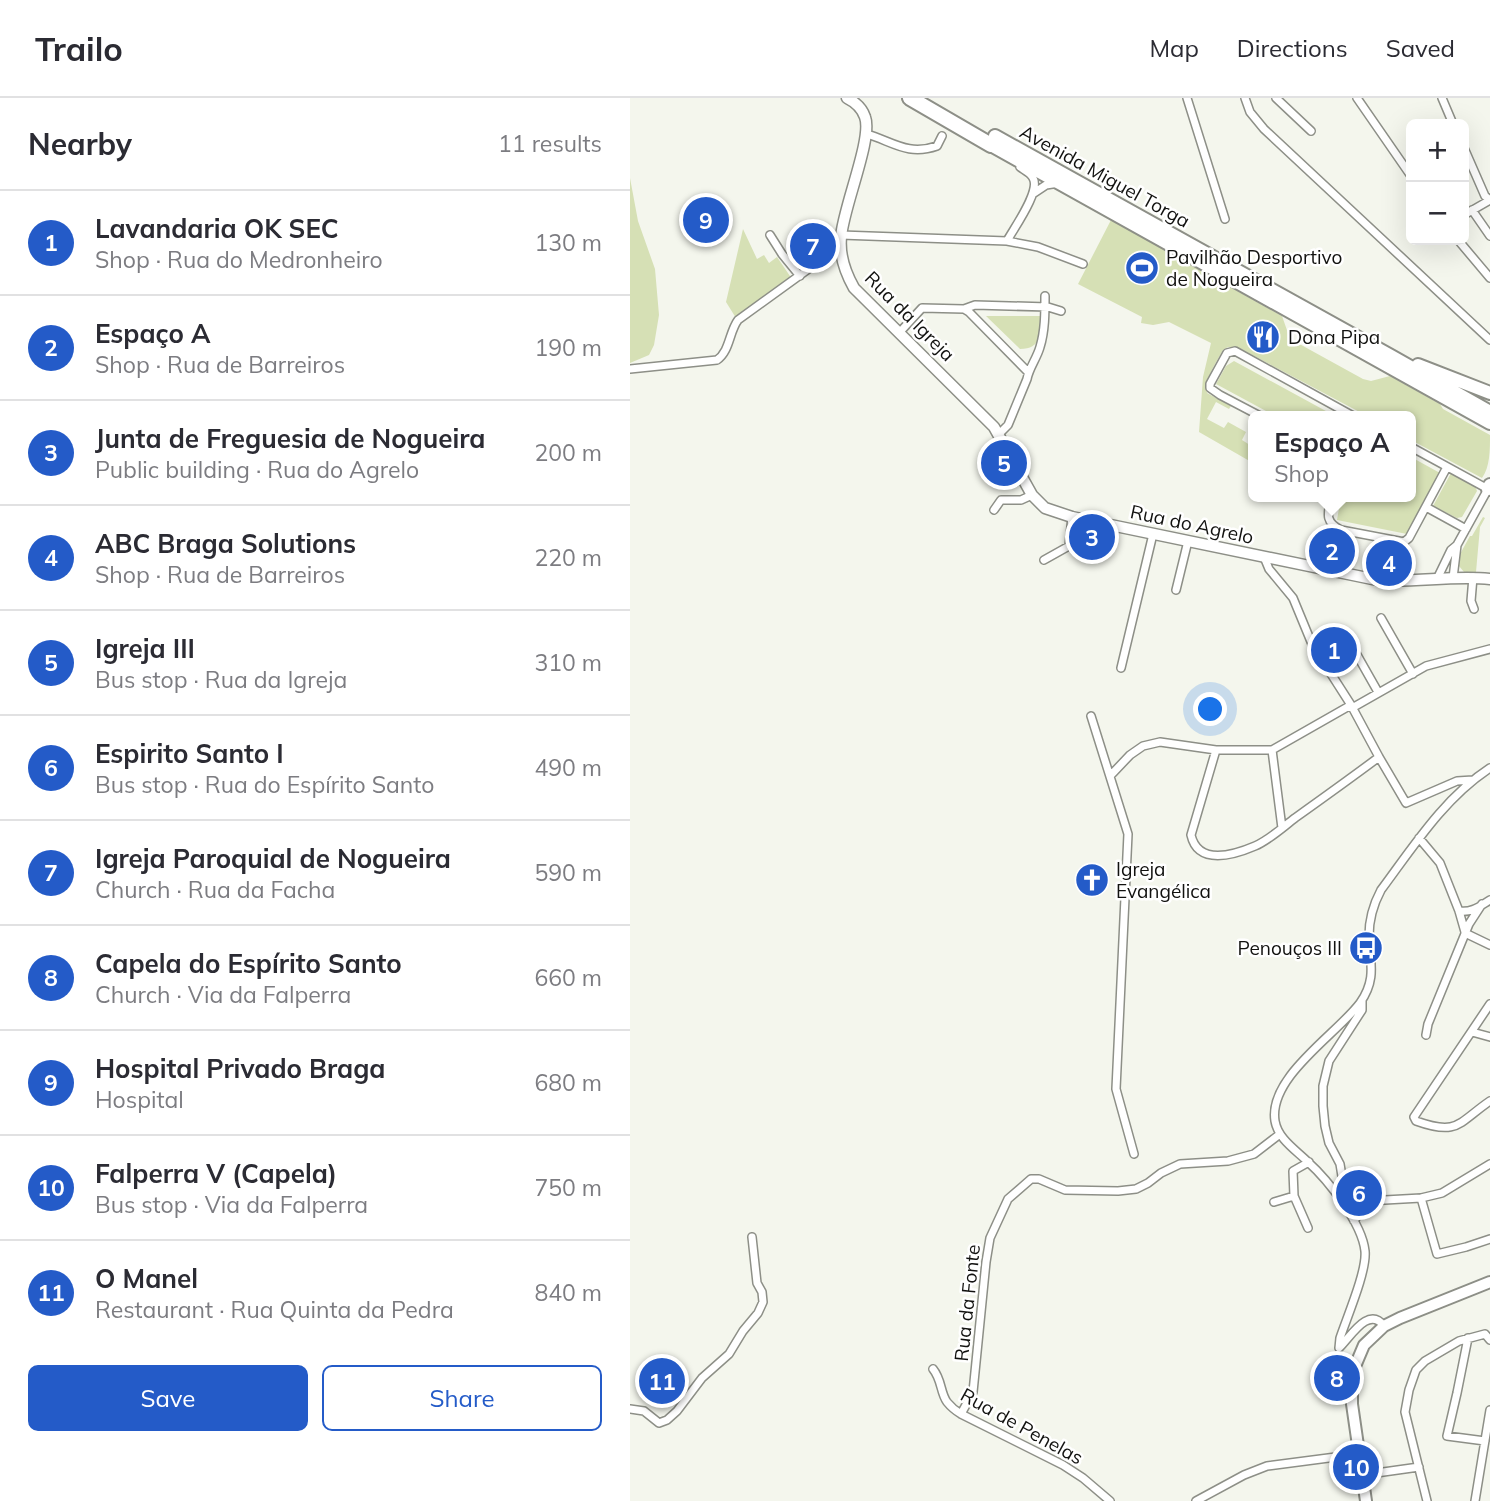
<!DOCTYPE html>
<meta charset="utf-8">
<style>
:root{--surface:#fff;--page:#f7f7f7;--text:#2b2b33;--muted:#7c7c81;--line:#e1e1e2;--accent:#245bc8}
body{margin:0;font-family:Mulish,sans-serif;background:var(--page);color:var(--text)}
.controls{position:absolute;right:21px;top:21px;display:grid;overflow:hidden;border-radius:10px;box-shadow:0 7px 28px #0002}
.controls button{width:63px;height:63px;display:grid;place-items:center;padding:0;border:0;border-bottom:2px solid var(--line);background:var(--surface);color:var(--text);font:35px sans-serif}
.you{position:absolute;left:581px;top:612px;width:24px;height:24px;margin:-18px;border:5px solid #fff;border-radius:50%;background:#1a73e8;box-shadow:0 0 0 10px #1a73e833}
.badge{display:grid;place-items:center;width:46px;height:46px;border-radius:50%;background:var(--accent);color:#fff;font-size:23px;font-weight:700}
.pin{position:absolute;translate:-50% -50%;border:4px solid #fff;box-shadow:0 2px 7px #0006}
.popup{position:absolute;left:618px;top:313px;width:168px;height:91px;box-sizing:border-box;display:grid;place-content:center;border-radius:10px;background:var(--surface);filter:drop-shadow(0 2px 5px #0005);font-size:23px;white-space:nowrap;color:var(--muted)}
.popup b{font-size:26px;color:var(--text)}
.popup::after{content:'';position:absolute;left:50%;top:100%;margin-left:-14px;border:14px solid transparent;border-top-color:var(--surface)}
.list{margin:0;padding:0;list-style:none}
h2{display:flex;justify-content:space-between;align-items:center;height:91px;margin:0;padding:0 28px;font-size:30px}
h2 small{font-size:23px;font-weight:400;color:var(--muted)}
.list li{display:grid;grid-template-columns:46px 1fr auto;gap:21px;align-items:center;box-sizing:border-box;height:105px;padding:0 28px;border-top:2px solid var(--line)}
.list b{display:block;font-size:26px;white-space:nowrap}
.list p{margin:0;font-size:23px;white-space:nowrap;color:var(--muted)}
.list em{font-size:23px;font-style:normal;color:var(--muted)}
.actions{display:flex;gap:14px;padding:21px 28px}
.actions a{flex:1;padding:16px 0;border:2px solid var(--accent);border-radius:10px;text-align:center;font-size:24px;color:var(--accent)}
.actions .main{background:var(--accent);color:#fff}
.map{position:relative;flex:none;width:860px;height:1403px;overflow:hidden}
header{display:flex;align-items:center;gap:42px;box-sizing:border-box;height:98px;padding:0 35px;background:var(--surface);border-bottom:2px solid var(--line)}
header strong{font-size:33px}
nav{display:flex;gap:38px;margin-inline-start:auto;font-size:24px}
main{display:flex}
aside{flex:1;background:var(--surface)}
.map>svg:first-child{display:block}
.green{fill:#d6e0b5}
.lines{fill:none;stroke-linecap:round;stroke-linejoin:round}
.minor-casing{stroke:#8d8f87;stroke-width:10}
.tertiary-casing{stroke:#8d8f87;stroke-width:13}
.secondary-casing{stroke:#8d8f87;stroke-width:14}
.trunk-casing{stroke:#8d8f87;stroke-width:16}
.motorway-casing{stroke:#8d8f87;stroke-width:18}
.minor{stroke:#fff;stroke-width:7}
.tertiary{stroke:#fff;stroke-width:10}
.secondary{stroke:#fff;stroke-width:10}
.trunk{stroke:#fff;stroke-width:12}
.motorway{stroke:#fff;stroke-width:14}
.labels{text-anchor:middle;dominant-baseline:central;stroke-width:5;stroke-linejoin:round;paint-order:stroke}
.street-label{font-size:19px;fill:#121210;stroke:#fff}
.poi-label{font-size:19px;fill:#121210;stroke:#fff;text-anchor:start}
</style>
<header>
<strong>Trailo</strong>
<nav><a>Map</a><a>Directions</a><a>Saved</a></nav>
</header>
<main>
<aside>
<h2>Nearby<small>11 results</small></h2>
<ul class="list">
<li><span class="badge">1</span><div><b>Lavandaria OK SEC</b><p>Shop · Rua do Medronheiro</p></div><em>130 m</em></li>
<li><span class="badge">2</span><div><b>Espaço A</b><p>Shop · Rua de Barreiros</p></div><em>190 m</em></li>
<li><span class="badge">3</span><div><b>Junta de Freguesia de Nogueira</b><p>Public building · Rua do Agrelo</p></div><em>200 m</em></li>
<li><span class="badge">4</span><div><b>ABC Braga Solutions</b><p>Shop · Rua de Barreiros</p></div><em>220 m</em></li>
<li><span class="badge">5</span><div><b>Igreja III</b><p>Bus stop · Rua da Igreja</p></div><em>310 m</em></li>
<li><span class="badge">6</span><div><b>Espirito Santo I</b><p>Bus stop · Rua do Espírito Santo</p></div><em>490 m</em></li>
<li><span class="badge">7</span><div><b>Igreja Paroquial de Nogueira</b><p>Church · Rua da Facha</p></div><em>590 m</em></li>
<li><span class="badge">8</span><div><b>Capela do Espírito Santo</b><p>Church · Via da Falperra</p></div><em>660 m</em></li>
<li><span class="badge">9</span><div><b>Hospital Privado Braga</b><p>Hospital</p></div><em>680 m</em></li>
<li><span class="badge">10</span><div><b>Falperra V (Capela)</b><p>Bus stop · Via da Falperra</p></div><em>750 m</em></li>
<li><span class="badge">11</span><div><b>O Manel</b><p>Restaurant · Rua Quinta da Pedra</p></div><em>840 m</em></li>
</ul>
<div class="actions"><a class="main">Save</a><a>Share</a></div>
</aside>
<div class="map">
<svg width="860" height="1403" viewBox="0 0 860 1403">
<rect width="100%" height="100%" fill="#f4f6ed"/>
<path class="green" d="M0 80 8 123 25 171 29 217 24 247 19 257 0 265Z
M481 122 652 218 658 235 664 243 733 281 741 283 760 278 810 306 813 311 860 337C860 352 860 369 852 380L781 342V318H737L611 251 598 249 593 252C586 265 575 280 577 295L601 308 599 311 586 304 577 321 594 330 598 324 616 334 612 342 623 349V365L569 334 573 279 581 245 539 224 523 227 511 225 512 219 448 186Z
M113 131 127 161 134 157 139 165 147 159 162 181 106 220 96 204Z
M356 218H411C410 235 412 251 390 251Z
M604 263 705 318H645L586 286 596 268Z
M781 359 810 375 777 436 707 422 711 399H781Z
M821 375 845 388 847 393 832 419 827 420 803 408Z
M853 419 855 420 850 429 846 474H834L829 468 830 456 840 438H842Z"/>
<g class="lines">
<g class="minor-casing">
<path id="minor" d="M557 0 595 121
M615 0 620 14 634 31 860 242
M646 0 681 33
M727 0 781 78
M812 0 823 26
M237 36C263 44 278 58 307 48L312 38
M834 50 855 98 860 102
M404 95 416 87 429 85
M842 112 860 138
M834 117 860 102
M140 137 152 156 170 178
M211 137 377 143C384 130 411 93 403 80 401 75 394 72 390 69
M828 142 860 180
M377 143 408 149 453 166
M334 211 345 207 418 209 431 213
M269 235 292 210 334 211 339 214 398 274
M0 271 87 262C100 253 99 234 108 222L202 154 210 150
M630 318 590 297 580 290V286L597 255 605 253 723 318
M369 336 378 327 397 281C399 270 407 260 410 249 415 233 415 215 415 198
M781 349 858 391 827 447 821 452 807 481
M701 399C698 415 694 424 711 432L774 444 779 440 817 369
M796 409 836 431
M364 412 371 402H391L402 397
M634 459 639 471 663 500 682 546 721 607 749 659 776 705 827 683 843 682
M414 462 439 448 442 419
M843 479 841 503 844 511
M823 480 827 447
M546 492 558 443
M751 520 783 576
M714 534 748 594
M491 570 523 436
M722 610 796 568 860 551
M461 618 498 736 486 991 504 1056
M586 652 561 737C568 768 604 757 625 748 639 742 652 730 665 720 693 700 721 680 749 659
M642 652 652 730
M480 678 500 657 513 648 530 644 586 652H642L721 607
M789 740 810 765 829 813 835 834
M829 813C842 815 850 808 860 802
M835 835 860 847
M860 906 784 1019 786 1023C828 1038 828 1025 860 1003
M842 934 860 939
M796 937 798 926 839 826 852 806
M664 1098 678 1130
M791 1100 807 1156 836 1149 860 1141
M712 1103H737L791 1100 812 1095 860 1066
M716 1103 710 1066 699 1045 695 1028 693 1008V988L699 963 732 912V902
M644 1104 664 1098 663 1073 679 1064
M724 1123 737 1103
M754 1228C738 1207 720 1240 709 1250L710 1240C717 1219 737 1173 735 1153 732 1125 698 1082 678 1064 666 1052 648 1041 645 1023 638 979 707 936 730 905 747 881 740 864 739 838 739 821 743 807 751 792 783 749 814 700 860 670
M838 1240 827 1295 817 1338 855 1343
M303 1271C312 1282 310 1294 317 1304 321 1309 326 1313 331 1316L433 1367 453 1380 480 1403
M0 1311 14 1313 29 1325 37 1322 47 1313 72 1280 99 1256 113 1233 128 1215 133 1204 132 1194 127 1185 122 1139
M331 1316 343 1294 356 1164 360 1140 378 1101 401 1081H409L435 1092 488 1093 506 1091 518 1085 531 1075 550 1066 598 1063 624 1056 650 1036
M732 1377 789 1369
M566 1403 614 1377 637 1368 729 1356
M797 1403 775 1314 779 1292 786 1272 795 1263 829 1243 855 1236 860 1242
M845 1403 860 1312"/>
</g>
<g class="tertiary-casing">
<path id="tertiary" d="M217 0C225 4 232 10 235 19 243 40 213 110 211 139 209 158 215 174 224 190L364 329 402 397 415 410 442 419 747 482C785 485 822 477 860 481"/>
</g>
<g class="secondary-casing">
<path id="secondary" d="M736 1403 722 1306V1286L723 1273 734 1247 754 1228 770 1220 860 1184"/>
</g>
<g class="trunk-casing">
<path id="trunk" d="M365 38 761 258 860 314
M361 47 860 325
M788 267 860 295
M858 391 860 387"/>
</g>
<g class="motorway-casing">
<path id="motorway" d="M280 0 361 47"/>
</g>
<use href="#minor" class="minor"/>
<use href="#tertiary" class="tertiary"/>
<use href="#secondary" class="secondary"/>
<use href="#trunk" class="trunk"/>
<use href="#motorway" class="motorway"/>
</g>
<defs>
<g id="stadium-disc" transform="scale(1.75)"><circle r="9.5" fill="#245bc8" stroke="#fff"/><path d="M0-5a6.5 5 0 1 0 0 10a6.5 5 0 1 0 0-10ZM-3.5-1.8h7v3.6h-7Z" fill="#fff"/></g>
<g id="restaurant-disc" transform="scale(1.75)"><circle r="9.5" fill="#245bc8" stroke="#fff"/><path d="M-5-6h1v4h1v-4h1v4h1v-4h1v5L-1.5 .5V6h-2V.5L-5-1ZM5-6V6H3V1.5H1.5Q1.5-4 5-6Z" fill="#fff"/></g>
<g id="church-disc" transform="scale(1.75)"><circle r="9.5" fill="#245bc8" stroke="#fff"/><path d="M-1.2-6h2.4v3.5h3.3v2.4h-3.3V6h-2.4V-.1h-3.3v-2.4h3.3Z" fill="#fff"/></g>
<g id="bus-disc" transform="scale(1.75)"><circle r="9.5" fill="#245bc8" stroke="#fff"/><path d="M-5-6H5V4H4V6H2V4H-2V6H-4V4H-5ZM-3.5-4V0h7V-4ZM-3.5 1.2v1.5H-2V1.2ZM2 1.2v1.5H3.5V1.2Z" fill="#fff"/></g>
</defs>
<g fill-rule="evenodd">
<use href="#stadium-disc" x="512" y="170"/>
<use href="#restaurant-disc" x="633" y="239"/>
<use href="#church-disc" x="462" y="782"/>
<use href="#bus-disc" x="736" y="850"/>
</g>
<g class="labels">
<g class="street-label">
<text transform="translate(475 78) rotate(29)">Avenida Miguel Torga</text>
<text transform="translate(280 218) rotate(45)">Rua da Igreja</text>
<text transform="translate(562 426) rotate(12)">Rua do Agrelo</text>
<text transform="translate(337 1205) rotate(-84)">Rua da Fonte</text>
<text transform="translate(392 1328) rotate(29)">Rua de Penelas</text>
</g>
<g class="poi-label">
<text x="536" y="159">Pavilhão Desportivo<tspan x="536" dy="22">de Nogueira</tspan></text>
<text x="658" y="239">Dona Pipa</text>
<text x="486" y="771">Igreja<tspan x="486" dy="22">Evangélica</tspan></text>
<text x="712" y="850" text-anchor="end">Penouços III</text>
</g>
</g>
</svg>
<div class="controls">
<button>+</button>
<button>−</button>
</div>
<div class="you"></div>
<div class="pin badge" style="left:704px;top:552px">1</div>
<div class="pin badge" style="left:702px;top:453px">2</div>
<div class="popup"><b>Espaço A</b>Shop</div>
<div class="pin badge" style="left:462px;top:439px">3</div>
<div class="pin badge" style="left:759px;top:465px">4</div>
<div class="pin badge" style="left:374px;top:365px">5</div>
<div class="pin badge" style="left:729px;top:1095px">6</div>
<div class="pin badge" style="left:183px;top:148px">7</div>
<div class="pin badge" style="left:707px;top:1280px">8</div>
<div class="pin badge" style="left:76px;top:122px">9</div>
<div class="pin badge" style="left:726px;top:1369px">10</div>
<div class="pin badge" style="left:32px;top:1283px">11</div>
</div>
</main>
